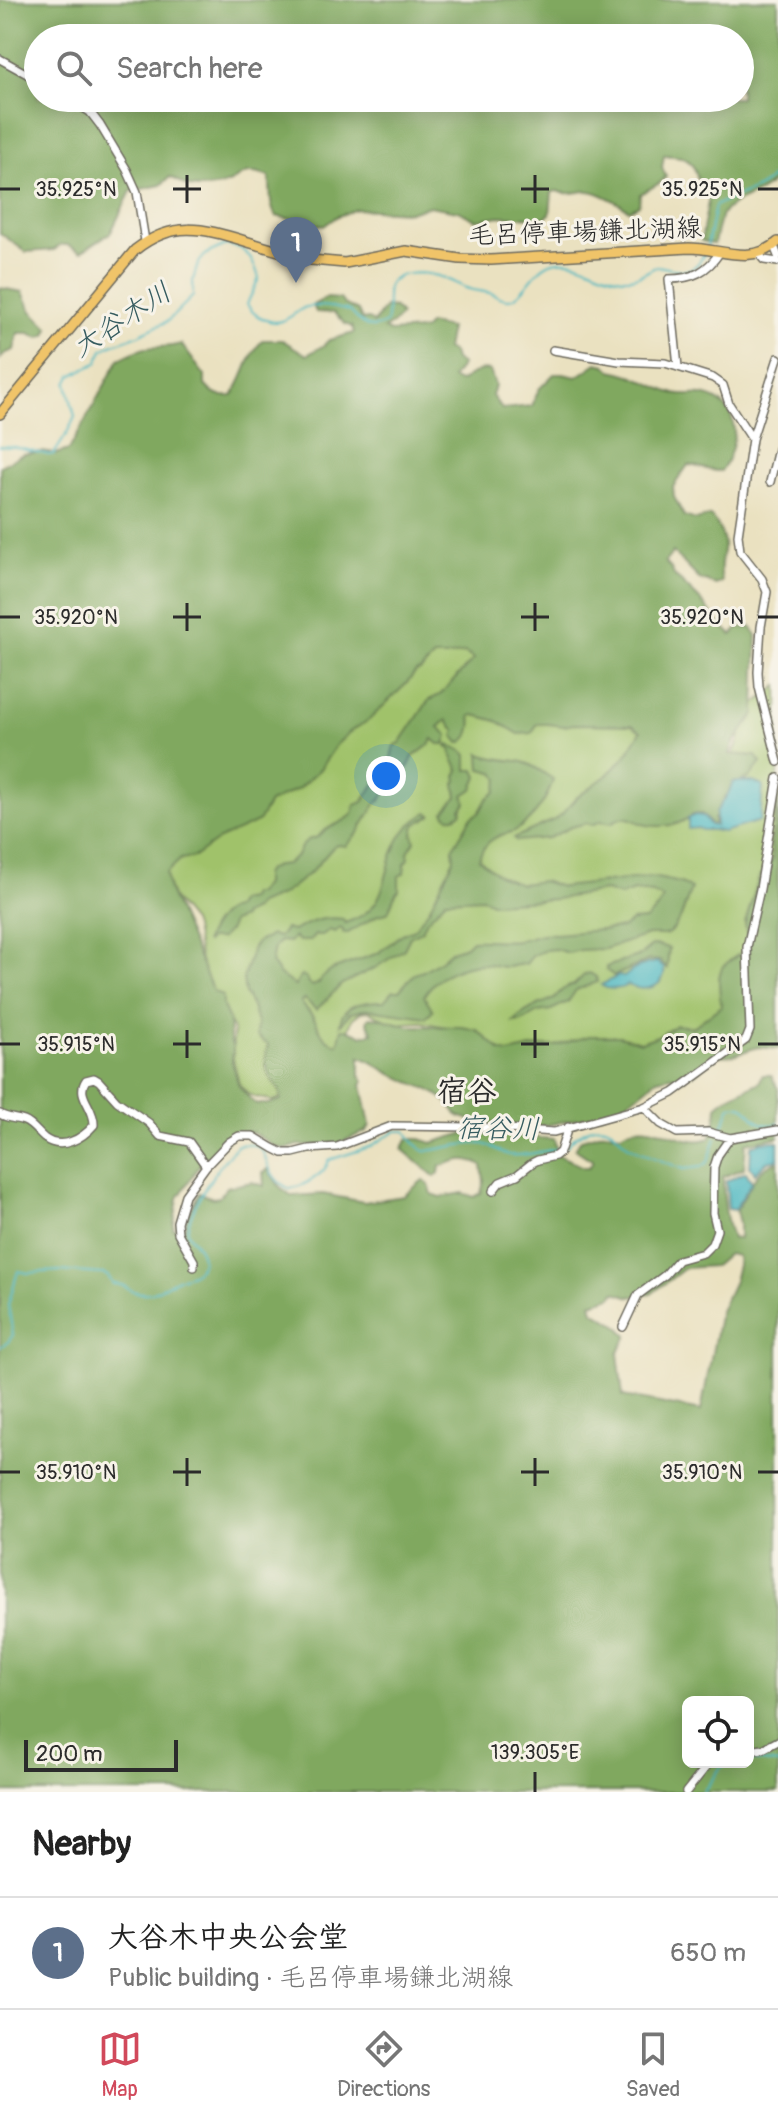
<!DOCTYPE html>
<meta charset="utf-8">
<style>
:root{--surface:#fff;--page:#f6f6f6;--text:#222;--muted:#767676;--line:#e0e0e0;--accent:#d1495b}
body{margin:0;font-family:Pangolin,"Klee One",sans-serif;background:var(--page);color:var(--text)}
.controls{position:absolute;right:24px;bottom:24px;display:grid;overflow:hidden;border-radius:12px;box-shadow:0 4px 20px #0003}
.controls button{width:72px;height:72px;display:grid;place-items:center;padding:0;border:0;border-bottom:2px solid var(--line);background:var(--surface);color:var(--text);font:40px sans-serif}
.scale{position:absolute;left:24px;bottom:20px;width:154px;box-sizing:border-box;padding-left:8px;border:4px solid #2b2b2b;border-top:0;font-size:22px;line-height:28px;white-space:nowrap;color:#2b2b2b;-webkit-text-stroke:6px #f7f3e8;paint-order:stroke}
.you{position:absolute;left:386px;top:776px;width:28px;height:28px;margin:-20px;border:6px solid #fff;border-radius:50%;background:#1a73e8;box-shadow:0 0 0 12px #1a73e833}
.badge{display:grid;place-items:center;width:52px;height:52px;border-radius:50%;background:var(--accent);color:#fff;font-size:26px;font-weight:700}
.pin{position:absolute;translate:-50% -66px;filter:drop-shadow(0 2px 4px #0008)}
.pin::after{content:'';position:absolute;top:42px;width:28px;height:24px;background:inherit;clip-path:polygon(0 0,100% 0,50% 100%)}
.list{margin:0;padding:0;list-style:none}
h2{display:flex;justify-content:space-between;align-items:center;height:104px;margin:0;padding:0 32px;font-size:34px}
h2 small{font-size:26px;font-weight:400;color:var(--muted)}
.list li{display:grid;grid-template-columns:52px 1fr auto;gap:24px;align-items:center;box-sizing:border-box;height:112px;padding:0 32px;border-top:2px solid var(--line)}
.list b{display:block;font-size:30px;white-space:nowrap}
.list p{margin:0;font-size:26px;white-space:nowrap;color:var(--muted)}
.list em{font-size:26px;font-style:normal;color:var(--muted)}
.icon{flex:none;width:44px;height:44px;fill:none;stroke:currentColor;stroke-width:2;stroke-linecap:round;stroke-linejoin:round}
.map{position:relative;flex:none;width:778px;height:1792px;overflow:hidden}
.search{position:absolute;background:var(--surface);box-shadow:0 4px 20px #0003;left:24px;right:24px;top:24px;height:88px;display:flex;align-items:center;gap:20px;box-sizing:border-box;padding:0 28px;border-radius:44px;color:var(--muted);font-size:30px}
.sheet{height:216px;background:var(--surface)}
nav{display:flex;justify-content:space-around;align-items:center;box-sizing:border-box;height:112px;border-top:2px solid var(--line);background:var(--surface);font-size:22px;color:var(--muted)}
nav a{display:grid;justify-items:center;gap:4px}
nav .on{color:var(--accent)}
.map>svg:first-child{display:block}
.green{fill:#a0c26b;stroke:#66764b;stroke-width:2}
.forest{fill:#80a85f;stroke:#566a45;stroke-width:2;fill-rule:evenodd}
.water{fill:#49b7c1;stroke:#3a7176;stroke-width:2}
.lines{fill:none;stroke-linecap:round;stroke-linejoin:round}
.stream{stroke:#49b7c1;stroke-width:2}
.minor-casing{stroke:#6e6b5f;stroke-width:10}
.major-casing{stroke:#6e6b5f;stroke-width:12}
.minor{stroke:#fff;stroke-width:7}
.major{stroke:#f0c469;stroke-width:9}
.ticks{fill:none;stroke:#2b2b2b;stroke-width:3}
.labels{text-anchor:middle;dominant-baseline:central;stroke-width:6;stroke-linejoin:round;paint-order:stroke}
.street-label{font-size:26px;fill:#2b2b2b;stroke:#f7f3e8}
.water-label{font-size:28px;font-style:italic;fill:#365c60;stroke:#f7f3e8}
.quarter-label{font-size:30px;font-weight:bold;fill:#2b2b2b;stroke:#f7f3e8}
.ticks-label{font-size:20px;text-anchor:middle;fill:#2b2b2b;stroke:#f7f3e8;stroke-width:6;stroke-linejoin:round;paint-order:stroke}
</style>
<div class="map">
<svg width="778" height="1792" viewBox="0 0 778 1792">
<rect width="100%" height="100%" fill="#f7f3e8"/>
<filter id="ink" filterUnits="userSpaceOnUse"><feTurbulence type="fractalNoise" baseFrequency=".0125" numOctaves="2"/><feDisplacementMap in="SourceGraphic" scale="16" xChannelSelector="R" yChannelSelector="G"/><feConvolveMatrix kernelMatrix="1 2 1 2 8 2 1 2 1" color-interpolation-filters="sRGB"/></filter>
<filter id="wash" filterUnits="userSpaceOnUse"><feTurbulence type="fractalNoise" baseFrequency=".006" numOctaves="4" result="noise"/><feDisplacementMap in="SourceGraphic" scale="32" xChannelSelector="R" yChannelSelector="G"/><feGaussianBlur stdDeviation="1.8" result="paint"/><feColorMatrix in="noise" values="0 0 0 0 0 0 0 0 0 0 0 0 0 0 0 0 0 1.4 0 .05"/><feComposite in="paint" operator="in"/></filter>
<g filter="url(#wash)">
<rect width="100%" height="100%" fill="#eae1c0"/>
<path class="green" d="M462 651 482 665 537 677 637 728 671 759 732 757 739 741 743 713 778 686V972L711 1021 674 1031 652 1042 513 1055 504 1054 477 1033 421 1022 393 1024 369 1011 361 1012 353 1018 349 1027V1043L339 1049 318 1035 280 1099 272 1101 255 1097 248 1094 239 1084 233 1059V1029L210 994 202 971 194 928 192 922 173 899 151 848 397 689 430 658Z"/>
<path class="forest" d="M0 0H778V175C766 196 734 198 724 212 718 220 716 234 714 244L701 241 709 196C694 186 700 166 684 158 679 156 670 156 664 155L662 167 666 177 660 183 640 194 639 205 629 210C621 204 598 191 588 191 577 191 568 196 557 191L552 192 550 214 544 218 499 216 476 220 458 211 429 206 409 212 356 209 336 217 324 226 276 216C268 204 272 191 269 177 240 166 244 180 220 186 212 188 195 189 187 186 181 184 176 179 170 177L161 185 131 191 111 232 81 252 68 245H61L54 250 26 252 0 233ZM38 38H740V98H38Z
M0 288 23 292 31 310 49 328 46 335 39 338 29 333H18L14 350 6 353 0 359Z
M326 298 340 299 344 304 358 311 362 320 369 319 374 323 385 307 395 308 401 315 395 322 384 329 390 332 423 330 429 324 450 328 446 349 453 353 455 360 462 365 452 378 459 382C470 377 477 367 490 371L495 385 492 396 502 409 532 406 539 389 554 374H563L577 377 597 363 606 365 611 370C637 374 651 386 675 394 684 397 695 393 706 396 742 405 739 446 721 471 711 472 699 466 688 465L673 487 674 497 684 516 696 520 711 516C736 549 715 550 722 582L716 585 699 579 673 552 665 562 672 570 674 575 704 604 717 621 732 635 739 628 751 627 757 635 755 714 735 741 730 754 756 756 761 763 749 778C737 781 733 790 724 798L727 805 714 819V825H711L702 814C690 813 689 819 679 823 671 826 656 827 647 825 635 823 626 811 612 823L601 821 592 825 587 823 571 827 549 838 516 841 514 838 554 820 562 814 576 798 606 776 625 757 641 731 632 725 574 724 564 726 548 724H537L532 733 519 734 497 721 475 715 471 716C473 726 470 741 459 743L454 736 456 731 447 720 439 727 448 735 445 744H439L433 739 429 745 413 757 409 766 395 782 388 781 384 786 385 793 381 800 376 804 358 833 346 846 340 845 334 846 312 871 291 888 281 895 258 904 254 910 243 915 242 918 232 922 229 930 220 939H210L206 943 205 941C210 929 219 911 234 909L239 901 249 899 251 894H257L264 884V875L267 870 278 865 287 864 297 856 301 847 308 840 318 837C327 825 342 825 353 814L355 805 363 802 391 758 394 746 400 743 429 700 440 695 474 659 465 653 446 657H434L420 671 416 672 406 684 369 720 351 731 336 745 320 769 298 789 269 803 258 822 219 839 194 857 181 859 166 873 169 891 213 991 223 996V1006L229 1020 230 1039 233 1049 232 1062 239 1086 251 1100 257 1104H268L281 1100C280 1085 276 1088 270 1077 264 1066 265 1056 268 1045L256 1036 257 1023 252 1007 245 994 243 979 253 947 258 941 267 938 270 935 279 937 285 929 293 931C310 922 323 916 343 919L345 923C396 907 378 868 404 832 410 823 419 818 428 812L432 815 415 825 413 834 415 841 408 852 409 859 405 863 404 873 399 876V890C392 896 393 905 387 913L378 915 348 933H343V930L340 928 335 932 330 930 322 935H315L310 941H299L294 937 289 942 280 941 274 947 271 963 280 975 295 986 301 976 305 977 309 984 313 986 319 983 322 978 332 970 378 953 402 934 414 929 429 909 454 859 453 848 471 818 479 813 487 799 496 792 499 779 493 772 481 769 480 754C493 759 505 760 518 761 530 762 543 773 553 779 548 799 534 819 516 830 514 832 508 833 504 834 491 838 483 845 479 859L500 876 520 884 542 881 562 887 651 877 672 881 683 884 691 889 681 917 672 931 665 935H648L605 949 581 950 568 953 555 949 546 950 533 955 526 964C519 964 515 966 508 967 499 967 491 964 483 964 461 964 434 977 424 996L433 1010 426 1017 367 1009 350 1013 340 1025C341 1003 367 1001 384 1001L393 991H399L414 974 423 971 442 959 451 951 466 946 472 940C488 939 503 942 518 940 534 938 537 932 556 934L623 928 632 921 646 920 658 907 663 898 652 893 634 891 620 896 605 891 556 899 494 903 482 898 446 900 427 920 422 930 410 937 404 949 375 968 342 984 316 1010 305 999 301 1002C305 1008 311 1013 315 1020 322 1033 322 1040 338 1044L342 1029H346L361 1035 373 1033 367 1022 369 1017 379 1018 408 1026 462 1027 477 1030 501 1051 508 1053 542 1046H555L589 1036H619L641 1042 660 1035 676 1025 693 1027 721 1006C717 967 716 969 749 948L745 923 760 875 773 860 771 843 778 800V1049L758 1047 733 1055 717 1056 694 1074 686 1076 684 1079H677L672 1076 657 1079 639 1094 617 1108 602 1114 537 1127 476 1122 458 1116C442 1089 420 1088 394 1075 380 1069 376 1062 360 1057V1075L364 1081 362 1085 370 1125 367 1131 339 1143 306 1146 298 1145 287 1149 276 1147 252 1132 234 1134 198 1167 178 1198 173 1229 184 1228 187 1216 199 1193 213 1198 219 1197 227 1187 252 1182 264 1186 263 1173 268 1169 280 1187 292 1196 323 1194 364 1202 404 1196 423 1180 429 1185 432 1194 441 1197 463 1193 474 1197 481 1193 484 1181 482 1166C464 1155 458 1161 440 1166L439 1173 435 1177 402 1149 408 1139H420L432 1143 465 1133 554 1139 558 1155 584 1167H589L593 1161 575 1149 581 1139 605 1132 621 1134C649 1113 684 1150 710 1138L716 1120 717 1106 726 1098 760 1082 762 1075H771L778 1089V1137L746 1143 744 1168 723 1177C723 1199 725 1218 732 1239L739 1238V1224L736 1210C750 1190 753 1169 778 1161V1792H0V466L23 454 42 452 56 454 69 450 119 359C128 355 136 350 146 348 159 346 168 348 181 344L205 376V385C214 396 219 397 232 396 246 379 247 355 263 340H282L307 355 324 345 329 340 354 333 352 327 345 324 334 313 316 312 313 305ZM728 1254 737 1256 738 1265 734 1281 720 1311 701 1411 623 1396 618 1353 628 1336 615 1323 593 1311 591 1303 612 1297 615 1292 631 1297 651 1294 685 1268 714 1266ZM688 1702H748V1762H688Z
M448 744 463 751 467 755V770H475L478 777 473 789 464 795 466 803 461 809 462 812C456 818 449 820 444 812L457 797 455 783 457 781 456 776 459 770 452 757 451 749 447 747Z
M655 945 669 948 667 968 660 961 649 960 614 976 606 970V967L641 955 651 946Z
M590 973 596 977 598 982 576 990 568 1002 551 1010 538 1012 522 1021 513 1022C519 1014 544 1001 555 999 558 992 566 986 574 985L584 975Z"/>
<path class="water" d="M733 782H753L763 786 760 821 723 832 713 830H702L698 828 688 829V818L695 815 703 816 710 825 716 826V812L727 796Z
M657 962 664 968C667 988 642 993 628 985 621 989 608 991 601 985L618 976 624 977C633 969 644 963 657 962Z
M778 1141V1159L768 1161 755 1173 750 1167 751 1146 762 1142Z
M746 1172 752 1182 734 1210 728 1209 726 1181Z"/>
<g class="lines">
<path class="stream" d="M707 246 715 206C737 193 763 193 778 170
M0 446 14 447 49 455 54 454 65 437 75 417 67 384 71 376 97 363 103 350 111 345 136 336 168 321 193 296V280L198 264 206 254 226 245 240 248 249 256 256 269 259 278 247 304C253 316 271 326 284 320 292 317 298 310 306 307 320 304 336 308 350 311 361 323 368 333 386 323 390 311 385 298 388 287 394 270 425 272 438 276 448 279 457 284 466 288 474 291 482 291 490 293 496 295 502 299 507 299 524 300 531 269 553 262 579 255 599 277 624 278 637 279 646 272 657 266 681 270 693 278 705 252
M720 1132 731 1106C752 1102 748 1120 764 1124 767 1125 775 1124 778 1124
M566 1147C574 1136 596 1120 610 1129 618 1133 622 1142 629 1146 645 1155 667 1163 684 1169L701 1167 708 1162 716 1138
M0 1347 8 1342 13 1335 8 1305 18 1271 28 1273 59 1271 103 1274 108 1276 113 1284C126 1284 126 1289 136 1292 154 1297 164 1285 178 1279 188 1275 200 1274 202 1260 203 1251 192 1240 187 1232 189 1207 220 1163 238 1145 269 1140 261 1158 274 1176 278 1182 284 1186 290 1189 304 1186 326 1174 329 1160L370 1147 395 1131H406L413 1142 425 1151C443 1149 463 1142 481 1144 492 1144 499 1153 510 1155 526 1157 543 1150 559 1149
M748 1760 778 1764
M703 1792 721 1767 732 1762"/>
</g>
</g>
<g filter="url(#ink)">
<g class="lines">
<g class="minor-casing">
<path id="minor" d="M0 59 38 80
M68 98 90 112 100 125 127 170 137 192 145 241
M774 246 778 256
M758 253 764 260 778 262
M553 350 619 361 665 363 713 378 723 385 729 404 752 439
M778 358 752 439 738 535 740 551 762 579 767 592 761 627 758 672 759 687 778 762
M678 367 669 279C692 279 707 272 720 252
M770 482 778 449
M644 1107 661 1124 677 1133 708 1132 730 1138 778 1130
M0 1114C8 1119 16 1118 24 1121 32 1124 38 1133 44 1138 61 1151 82 1139 94 1125 95 1107 75 1096 86 1080L94 1078 99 1081 117 1101 149 1123 160 1136 189 1142 206 1166
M493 1191 500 1182 517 1175 532 1163 538 1160 555 1156 560 1152 568 1127
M194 1267V1261L178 1233 177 1222 185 1195 206 1166 229 1142 239 1136H253L273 1148 283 1153H293L309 1149 337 1147 392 1126 474 1127 554 1132 644 1107 673 1093 746 1040 750 1030 747 947 760 889 778 778
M623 1327 638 1295 665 1275 678 1260 703 1253 712 1244 717 1230 713 1213 714 1167 718 1155 730 1138
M748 1751 763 1749 778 1741
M686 1792 710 1762"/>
</g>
<g class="major-casing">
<path id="major" d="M0 414 135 250C173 220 202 228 245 241 267 248 289 254 311 260L345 263 406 251 460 259 491 260 689 248C720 248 751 266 778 242"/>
</g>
<use href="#minor" class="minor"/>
<use href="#major" class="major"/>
</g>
</g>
<path class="ticks" d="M187 175V203M535 175V203M0 189H20M173 189H201M521 189H549M758 189H778M187 603V631M535 603V631M0 617H20M173 617H201M521 617H549M758 617H778M187 1030V1058M535 1030V1058M0 1044H20M173 1044H201M521 1044H549M758 1044H778M187 1458V1486M535 1458V1486M0 1472H20M173 1472H201M521 1472H549M758 1472H778M535 1772V1792"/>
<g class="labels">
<g class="street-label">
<text transform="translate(585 232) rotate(-2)">毛呂停車場鎌北湖線</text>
</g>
<g class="water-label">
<text transform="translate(122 320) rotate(-33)">大谷木川</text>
<text transform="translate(498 1129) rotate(1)">宿谷川</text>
</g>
<g class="quarter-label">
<text x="467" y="1091">宿谷</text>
</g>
</g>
<g class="ticks-label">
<text x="76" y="196">35.925°N</text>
<text x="702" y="196">35.925°N</text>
<text x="76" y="624">35.920°N</text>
<text x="702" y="624">35.920°N</text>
<text x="76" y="1051">35.915°N</text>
<text x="702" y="1051">35.915°N</text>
<text x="76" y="1479">35.910°N</text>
<text x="702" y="1479">35.910°N</text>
<text x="535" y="1759">139.305°E</text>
</g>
</svg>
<div class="controls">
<button><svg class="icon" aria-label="locate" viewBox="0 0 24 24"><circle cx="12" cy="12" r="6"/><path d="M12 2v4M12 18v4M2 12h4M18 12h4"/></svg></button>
</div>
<div class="scale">200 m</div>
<div class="you"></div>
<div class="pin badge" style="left:296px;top:283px;background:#5c6f8a">1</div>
<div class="search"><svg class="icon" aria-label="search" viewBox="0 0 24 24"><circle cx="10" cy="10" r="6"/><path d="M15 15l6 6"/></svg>Search here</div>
</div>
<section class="sheet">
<h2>Nearby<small></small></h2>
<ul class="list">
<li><span class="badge" style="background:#5c6f8a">1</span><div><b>大谷木中央公会堂</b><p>Public building · 毛呂停車場鎌北湖線</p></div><em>650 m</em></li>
</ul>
</section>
<nav>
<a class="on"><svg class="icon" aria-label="map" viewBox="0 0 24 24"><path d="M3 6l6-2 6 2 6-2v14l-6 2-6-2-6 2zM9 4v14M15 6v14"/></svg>Map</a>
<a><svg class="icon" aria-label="directions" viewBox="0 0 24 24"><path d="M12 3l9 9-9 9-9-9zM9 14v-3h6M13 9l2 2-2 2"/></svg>Directions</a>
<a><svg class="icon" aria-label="saved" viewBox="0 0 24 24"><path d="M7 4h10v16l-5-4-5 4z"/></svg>Saved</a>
</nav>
